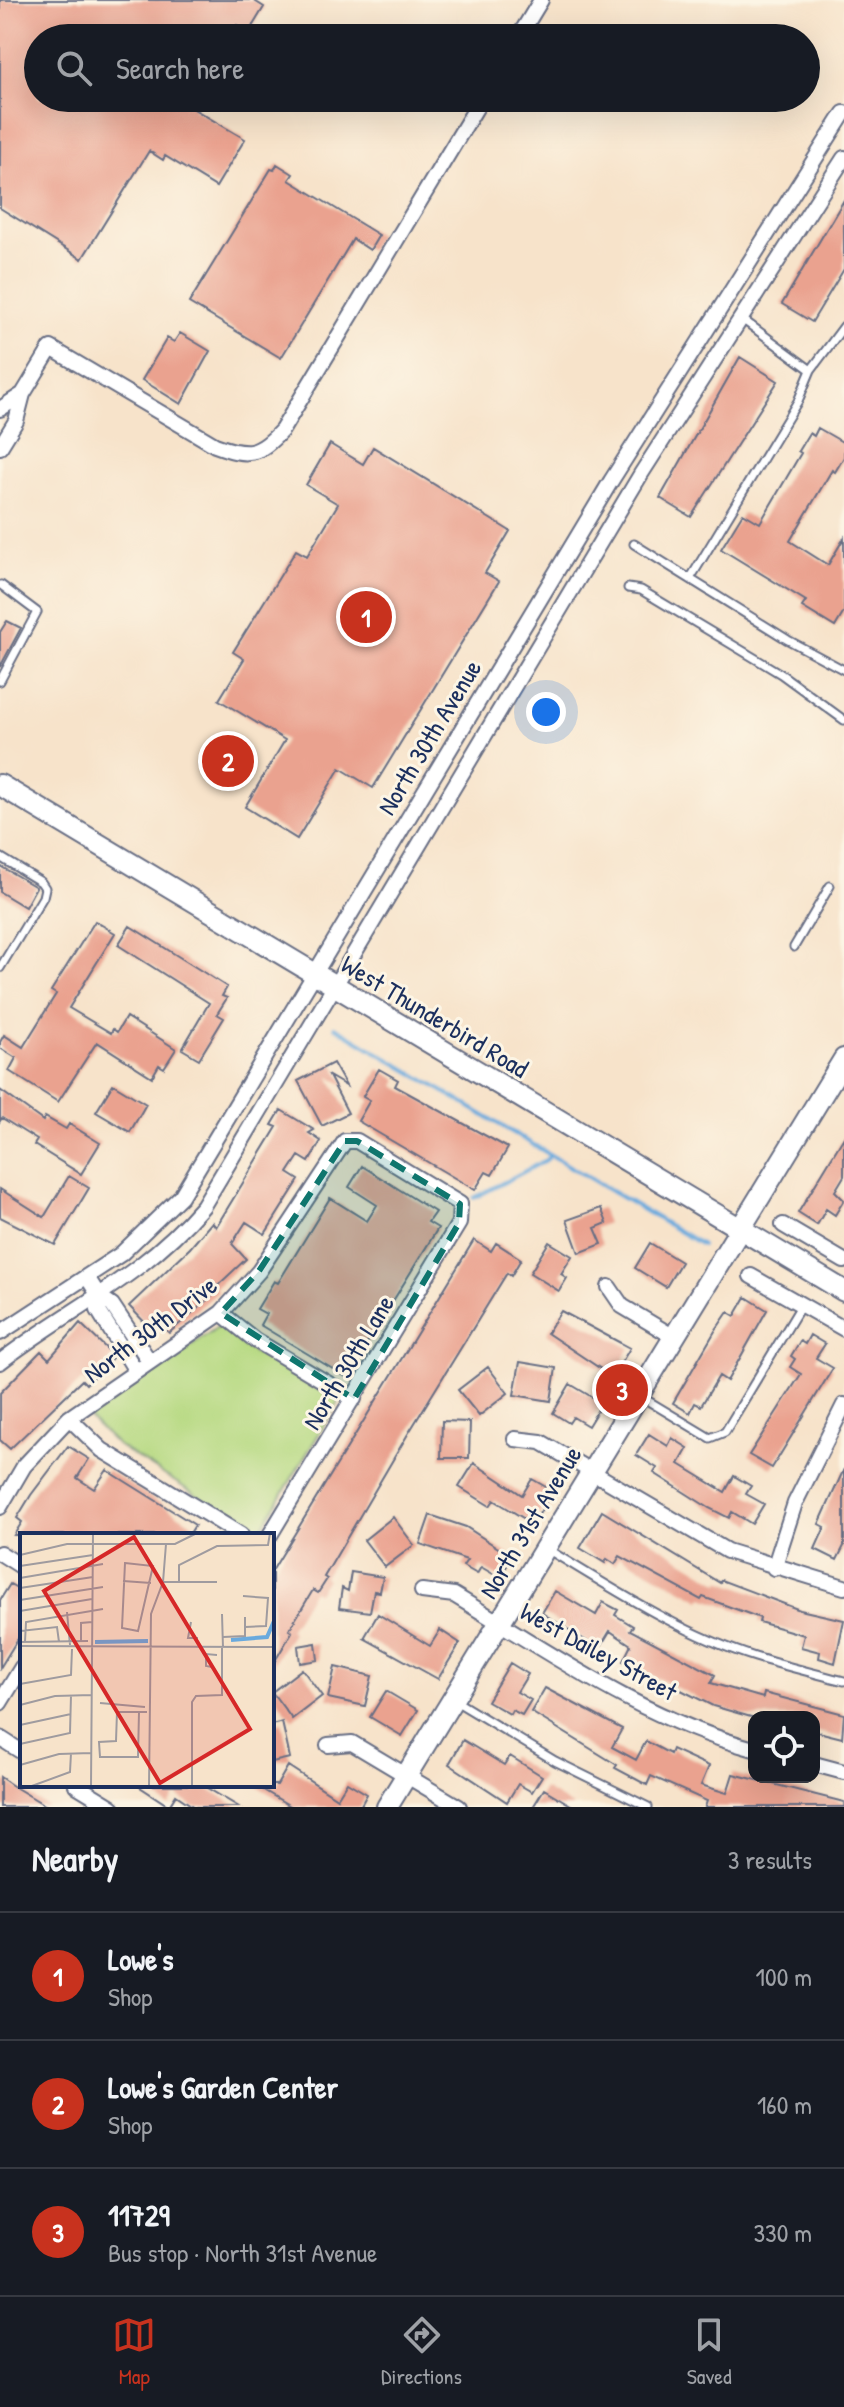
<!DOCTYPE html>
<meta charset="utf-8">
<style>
:root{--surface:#171b24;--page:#242831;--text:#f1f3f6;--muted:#9ea1a6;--line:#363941;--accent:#c8321e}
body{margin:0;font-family:"Patrick Hand",sans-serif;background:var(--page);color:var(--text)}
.controls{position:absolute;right:24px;bottom:24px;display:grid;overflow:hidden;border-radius:16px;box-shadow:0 8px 32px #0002}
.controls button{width:72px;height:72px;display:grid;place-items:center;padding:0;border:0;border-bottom:2px solid var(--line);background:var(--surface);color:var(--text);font:40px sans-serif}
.you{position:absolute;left:546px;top:712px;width:28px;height:28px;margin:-20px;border:6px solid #fff;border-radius:50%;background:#1a73e8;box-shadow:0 0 0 12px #1a73e833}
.badge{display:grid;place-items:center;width:52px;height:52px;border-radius:50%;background:var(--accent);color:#fff;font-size:26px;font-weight:700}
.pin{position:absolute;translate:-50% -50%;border:4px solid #fff;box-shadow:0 2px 8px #0006}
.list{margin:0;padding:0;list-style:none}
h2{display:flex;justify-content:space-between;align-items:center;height:104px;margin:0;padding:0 32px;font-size:34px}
h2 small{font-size:26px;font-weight:400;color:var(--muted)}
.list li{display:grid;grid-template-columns:52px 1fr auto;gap:24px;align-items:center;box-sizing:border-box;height:128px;padding:0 32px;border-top:2px solid var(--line)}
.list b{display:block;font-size:30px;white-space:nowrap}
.list p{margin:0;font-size:26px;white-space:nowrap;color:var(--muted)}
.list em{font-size:26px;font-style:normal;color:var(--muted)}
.icon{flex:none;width:44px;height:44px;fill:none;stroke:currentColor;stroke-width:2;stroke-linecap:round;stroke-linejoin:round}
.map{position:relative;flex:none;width:844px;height:1807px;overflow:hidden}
.search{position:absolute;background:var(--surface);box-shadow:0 8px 32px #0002;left:24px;right:24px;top:24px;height:88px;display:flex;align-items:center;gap:20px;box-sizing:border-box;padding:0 28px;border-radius:44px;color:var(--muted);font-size:30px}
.sheet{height:488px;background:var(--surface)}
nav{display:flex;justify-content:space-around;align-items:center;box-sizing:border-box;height:112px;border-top:2px solid var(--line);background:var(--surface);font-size:22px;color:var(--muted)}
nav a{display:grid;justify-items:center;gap:4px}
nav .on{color:var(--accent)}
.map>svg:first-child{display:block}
.green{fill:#b6d981;stroke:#688470;stroke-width:2}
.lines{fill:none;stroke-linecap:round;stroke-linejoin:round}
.stream{stroke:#6aaadd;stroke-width:4}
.building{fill:#eaa28f}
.lane-casing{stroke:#686e84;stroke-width:11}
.street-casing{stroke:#686e84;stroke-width:18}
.secondary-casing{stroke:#686e84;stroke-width:24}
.lane{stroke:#fff;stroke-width:7}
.street{stroke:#fff;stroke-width:14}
.secondary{stroke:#fff;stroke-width:20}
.marked{fill:#0f766e;fill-opacity:0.2;stroke:#0f766e;stroke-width:6;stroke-dasharray:16 10;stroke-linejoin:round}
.labels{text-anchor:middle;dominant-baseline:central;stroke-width:6;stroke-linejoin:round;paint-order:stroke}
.street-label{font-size:26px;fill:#1b2f5e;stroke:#fcf5e5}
.inset-river{fill:none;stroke:#6aaadd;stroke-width:4}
.inset-road{fill:none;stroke:#9f9b9f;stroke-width:2}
.view{fill:#d62828;fill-opacity:0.15;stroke:#d62828;stroke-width:4}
.inset-edge{fill:none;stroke:#1b2f5e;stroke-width:4}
</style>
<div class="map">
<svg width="844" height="1807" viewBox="0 0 844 1807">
<rect width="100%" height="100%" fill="#fcf5e5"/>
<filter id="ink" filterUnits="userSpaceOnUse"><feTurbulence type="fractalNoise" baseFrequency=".0125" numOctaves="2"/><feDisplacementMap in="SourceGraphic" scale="16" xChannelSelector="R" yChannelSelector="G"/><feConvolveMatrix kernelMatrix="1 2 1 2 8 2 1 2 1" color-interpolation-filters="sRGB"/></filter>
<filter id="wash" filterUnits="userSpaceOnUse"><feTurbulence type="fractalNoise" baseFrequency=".006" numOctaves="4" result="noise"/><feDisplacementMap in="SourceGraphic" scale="32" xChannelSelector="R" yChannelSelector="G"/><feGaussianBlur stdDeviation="1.8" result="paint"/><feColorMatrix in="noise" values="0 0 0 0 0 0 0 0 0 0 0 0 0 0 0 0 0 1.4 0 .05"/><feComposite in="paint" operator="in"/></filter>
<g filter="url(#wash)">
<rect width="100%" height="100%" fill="#f7e3ca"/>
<path class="green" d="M219 1326 249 1350 339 1401 258 1534 117 1445 88 1417Z"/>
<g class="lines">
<path class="stream" d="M335 1027 702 1245
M474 1198 546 1160 550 1155"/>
</g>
<g id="blocks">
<path class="building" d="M0 0H253L264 7 249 32 237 25 234 30 226 26 219 38H38V98H185L196 105 194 109 245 139 216 187 165 156 163 160 149 151 82 259 0 208Z
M277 164 293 174 289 180 379 235 370 250 353 239 281 358 189 303 271 169 274 170Z
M844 200V269L812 322 782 304Z
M180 333 210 351 181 404 142 380 167 338 174 342Z
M740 357 778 381 691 517 660 498Z
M818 428 844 443V457L835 472 832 470 790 541 828 565 844 538V612L835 627 802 607 806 601 721 549 743 513 760 523 801 453 798 451 809 433 814 436Z
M330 444 363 464 373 447 510 531 485 573 499 581 373 788 340 768 297 839 245 807 285 740 219 700 244 659 233 652 296 550 307 556 338 504 306 485Z
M7 621 21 628 0 667V632Z
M0 866 36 887 25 907 0 892Z
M95 921 115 933 69 1008 111 1033 113 1029 117 1032 126 1017 176 1049 164 1068 159 1065 152 1077 97 1042 58 1102 9 1071 16 1058 0 1048V1042L4 1035 23 1047 56 994 51 991Z
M130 926 227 987 222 996 227 998 217 1014 224 1018 199 1059 182 1049 209 1003 118 945Z
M333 1063 346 1086 329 1076 348 1113 322 1126 298 1081Z
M379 1069 398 1080 395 1086 508 1148 492 1175 486 1172 475 1190 358 1121 370 1100 363 1096Z
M113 1084 146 1104 130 1132 96 1112Z
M0 1090 43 1121 45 1117 66 1129 69 1124 100 1143 81 1174 34 1145 37 1140 2 1118 0 1121Z
M281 1110 314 1130 309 1133 321 1141 309 1162 299 1156 288 1173 299 1180 265 1234 246 1222 232 1244 246 1259 215 1288 218 1291 169 1333 159 1323 152 1330 129 1306 190 1248 212 1222 216 1227 277 1127 272 1125Z
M844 1137V1176L835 1191 844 1200 835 1215 826 1209 817 1225 798 1213Z
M362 1166 435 1212 428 1222 438 1228 346 1377 260 1325 266 1314 257 1309 274 1281 278 1283 330 1198 367 1221 377 1205 349 1187Z
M69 1176 89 1188 55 1245 0 1217V1189L44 1217Z
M601 1208 607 1223 595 1228 602 1244 579 1253 567 1220Z
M474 1240 491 1251 496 1243 521 1259 511 1276 507 1273 408 1434 324 1577 327 1579 318 1593 313 1590 289 1630 292 1632 272 1666V1571Z
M549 1242 572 1256 561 1274 567 1278 559 1291 530 1273Z
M650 1243 681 1262 666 1287 635 1268Z
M746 1297 767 1310 727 1381 719 1376 701 1406 695 1403 690 1413 673 1403 715 1331 728 1312 735 1316Z
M561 1311 630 1348 613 1377 547 1333Z
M80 1323 114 1356 86 1384 82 1380 10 1449 0 1440V1393L41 1351 49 1359Z
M810 1335 825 1344 816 1358 833 1368 772 1468 749 1455 801 1374 790 1367 795 1359 791 1356 800 1341 805 1344Z
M520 1362 556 1368 551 1401 514 1395Z
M488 1367 508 1393 479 1416 458 1390Z
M570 1384 602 1403 588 1426 573 1417 569 1423 553 1413Z
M442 1421 470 1422 469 1458H441Z
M649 1434 668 1446 672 1438 688 1448 679 1464 725 1492 734 1476 751 1486 746 1494 764 1504 752 1524 732 1512 729 1518 709 1508 654 1473 657 1468 636 1455Z
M68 1446 89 1459 77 1478 94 1489 107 1470 195 1525 189 1535H14L22 1522 17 1518 31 1495Z
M474 1463 522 1495 532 1479 553 1491 533 1524 494 1500 490 1506 459 1487Z
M844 1469V1546L837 1560 815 1549 825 1527 819 1524Z
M602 1511 720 1583 721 1580 800 1610 844 1620 835 1663 819 1658 820 1652 801 1647 804 1635 759 1622 760 1618 703 1597 701 1600 620 1556 615 1564 607 1559 605 1563 580 1548Z
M430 1515 466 1527 512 1557 500 1578 481 1567 477 1574 463 1566 467 1560 420 1544Z
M393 1517 414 1545 385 1567 364 1540Z
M351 1572 383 1577 380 1592 374 1591 370 1612 339 1608 342 1588 348 1591Z
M10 1584 22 1591V1632L0 1668V1600Z
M555 1591 596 1615 603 1602 618 1610 615 1615 633 1626 630 1630 715 1675 711 1683 763 1698 764 1693 844 1714 842 1738 814 1731V1717H751L713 1706 623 1661 631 1645 610 1631 599 1649 542 1613Z
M378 1614 430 1646 440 1630 460 1643 438 1679 364 1638Z
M316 1643 318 1660 300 1663 298 1646Z
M510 1663 528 1674 517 1692 531 1700 522 1715 512 1710 510 1714 487 1701Z
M335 1667 372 1676 365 1706 328 1698Z
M302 1669 322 1696 292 1719 272 1692Z
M545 1688 622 1729 612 1747 636 1760 646 1741 670 1754 672 1749 709 1766 701 1785 727 1793 733 1774 844 1802V1807H705L707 1801 651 1776 647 1785 615 1768 617 1765 531 1712Z
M386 1691 418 1710 402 1736 370 1717Z
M282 1722 290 1758 272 1762V1725Z
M463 1740 504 1765 510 1756 542 1776 532 1792 518 1784 507 1802 449 1764Z
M288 1766 337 1798 347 1782 367 1794 360 1807H292L255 1785H277Z
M0 1777 13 1786 48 1807H0Z
M137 1785H202L239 1807H194L176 1795 169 1806Z
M544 1789 574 1807H533Z"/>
</g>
</g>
<g filter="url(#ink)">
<use href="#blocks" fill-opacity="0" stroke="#686e84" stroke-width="2"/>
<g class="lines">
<g class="lane-casing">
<path id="lane" d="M742 319 811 370
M634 544 788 640 844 670
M690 579 798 401 811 370 844 326
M628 588 641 590 781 674 844 720
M0 681 37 612 1 585
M0 857 41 882 45 888 43 897 0 968
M794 947 830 886
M640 1396 710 1438 725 1432 802 1304
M547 1549C612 1588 681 1634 755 1657 784 1666 814 1673 844 1681
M454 1700 555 1761 648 1807"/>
</g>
<g class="street-casing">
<path id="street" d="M518 38 541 0
M0 409 23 394
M0 447 16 421 23 394 51 348 215 445C248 457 258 456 282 430L482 98
M783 1225 844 1261
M751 1276 844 1329
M87 1277 99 1296 112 1305 150 1362
M609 1287 622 1306 674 1337
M99 1296 98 1310 136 1371
M221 1313 255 1340 354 1399
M0 1333 121 1254 181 1196 611 481 844 113
M0 1362C73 1306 140 1279 203 1206L641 474 844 158
M69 1418 102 1450 241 1535
M515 1439 541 1442 727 1551 844 1587
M0 1507 24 1466 69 1418 221 1313 259 1271 345 1141H357L460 1204 459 1223 270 1535
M0 1553 22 1567
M774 1568 795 1503 844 1405
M422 1591 454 1595C550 1653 644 1720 754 1749
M0 1703 22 1667
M0 1738 22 1752
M328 1745 352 1743 459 1807
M814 1764 844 1772
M76 1785 112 1807"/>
</g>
<g class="secondary-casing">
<path id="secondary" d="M0 785 844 1291
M387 1807 844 1059"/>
</g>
<use href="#lane" class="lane"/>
<use href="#street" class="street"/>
<use href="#secondary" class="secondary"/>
</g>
</g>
<path class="marked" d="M345 1141H357L460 1204 459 1223 354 1399 221 1313 259 1271Z"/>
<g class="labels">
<g class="street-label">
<text transform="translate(429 737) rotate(-59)">North 30th Avenue</text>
<text transform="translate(435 1016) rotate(31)">West Thunderbird Road</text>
<text transform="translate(150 1329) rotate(-37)">North 30th Drive</text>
<text transform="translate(348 1362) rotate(-59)">North 30th Lane</text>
<text transform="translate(530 1522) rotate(-59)">North 31st Avenue</text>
<text transform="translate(599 1651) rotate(29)">West Dailey Street</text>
</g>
</g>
<g transform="translate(20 1533)">
<rect width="254" height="254" fill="#f7e3ca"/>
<path class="inset-river" d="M211 107 247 104 254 88M75 109 128 108"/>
<path class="inset-road" d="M0 22 47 11H155L177 0M105 30 133 33 118 98 102 95ZM0 33 73 22M0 45 83 31M103 48 131 50M143 49H197M159 50V32L197 13 248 12 250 0M0 55 73 44M223 63 248 65 246 93 225 94M0 67 83 54M0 78 72 66M47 79 50 112M202 81 203 115M171 89 168 105H178M0 98 37 94 39 109M203 104 225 103V84M0 109 68 108M5 109 6 89 83 76M61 109V90L72 89M0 113 254 114M192 134 186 133V121L197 122M0 151 51 142 52 116M80 170 125 174M0 172 35 163 72 162M119 179 118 224H80L79 209 96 208 97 179H127M0 192 51 181M0 211 50 200 51 162M0 232 39 221 71 220M9 254 50 239 51 220M71 254 73 0M129 254 131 81 143 49 146 11M172 254V169L176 163 202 162V114"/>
<path class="view" d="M114 4 230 196 140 250 24 58Z"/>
<rect width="254" height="254" class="inset-edge"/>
</g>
</svg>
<div class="controls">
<button><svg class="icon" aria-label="locate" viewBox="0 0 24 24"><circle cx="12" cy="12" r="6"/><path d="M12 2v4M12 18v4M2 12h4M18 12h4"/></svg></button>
</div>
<div class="you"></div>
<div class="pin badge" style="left:366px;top:617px">1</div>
<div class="pin badge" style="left:228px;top:761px">2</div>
<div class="pin badge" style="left:622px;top:1390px">3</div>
<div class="search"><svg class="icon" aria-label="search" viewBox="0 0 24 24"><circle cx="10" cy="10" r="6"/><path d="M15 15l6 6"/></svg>Search here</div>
</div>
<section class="sheet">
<h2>Nearby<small>3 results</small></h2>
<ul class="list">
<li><span class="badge">1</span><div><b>Lowe's</b><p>Shop</p></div><em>100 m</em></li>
<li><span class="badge">2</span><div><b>Lowe's Garden Center</b><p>Shop</p></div><em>160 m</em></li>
<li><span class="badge">3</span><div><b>11729</b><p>Bus stop · North 31st Avenue</p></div><em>330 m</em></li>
</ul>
</section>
<nav>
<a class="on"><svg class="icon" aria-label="map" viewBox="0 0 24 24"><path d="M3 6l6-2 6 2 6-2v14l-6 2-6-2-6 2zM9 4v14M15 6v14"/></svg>Map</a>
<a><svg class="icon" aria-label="directions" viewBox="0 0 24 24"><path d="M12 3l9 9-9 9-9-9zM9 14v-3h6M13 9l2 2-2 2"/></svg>Directions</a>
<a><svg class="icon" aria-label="saved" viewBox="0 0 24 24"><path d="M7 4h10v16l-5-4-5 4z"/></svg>Saved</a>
</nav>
